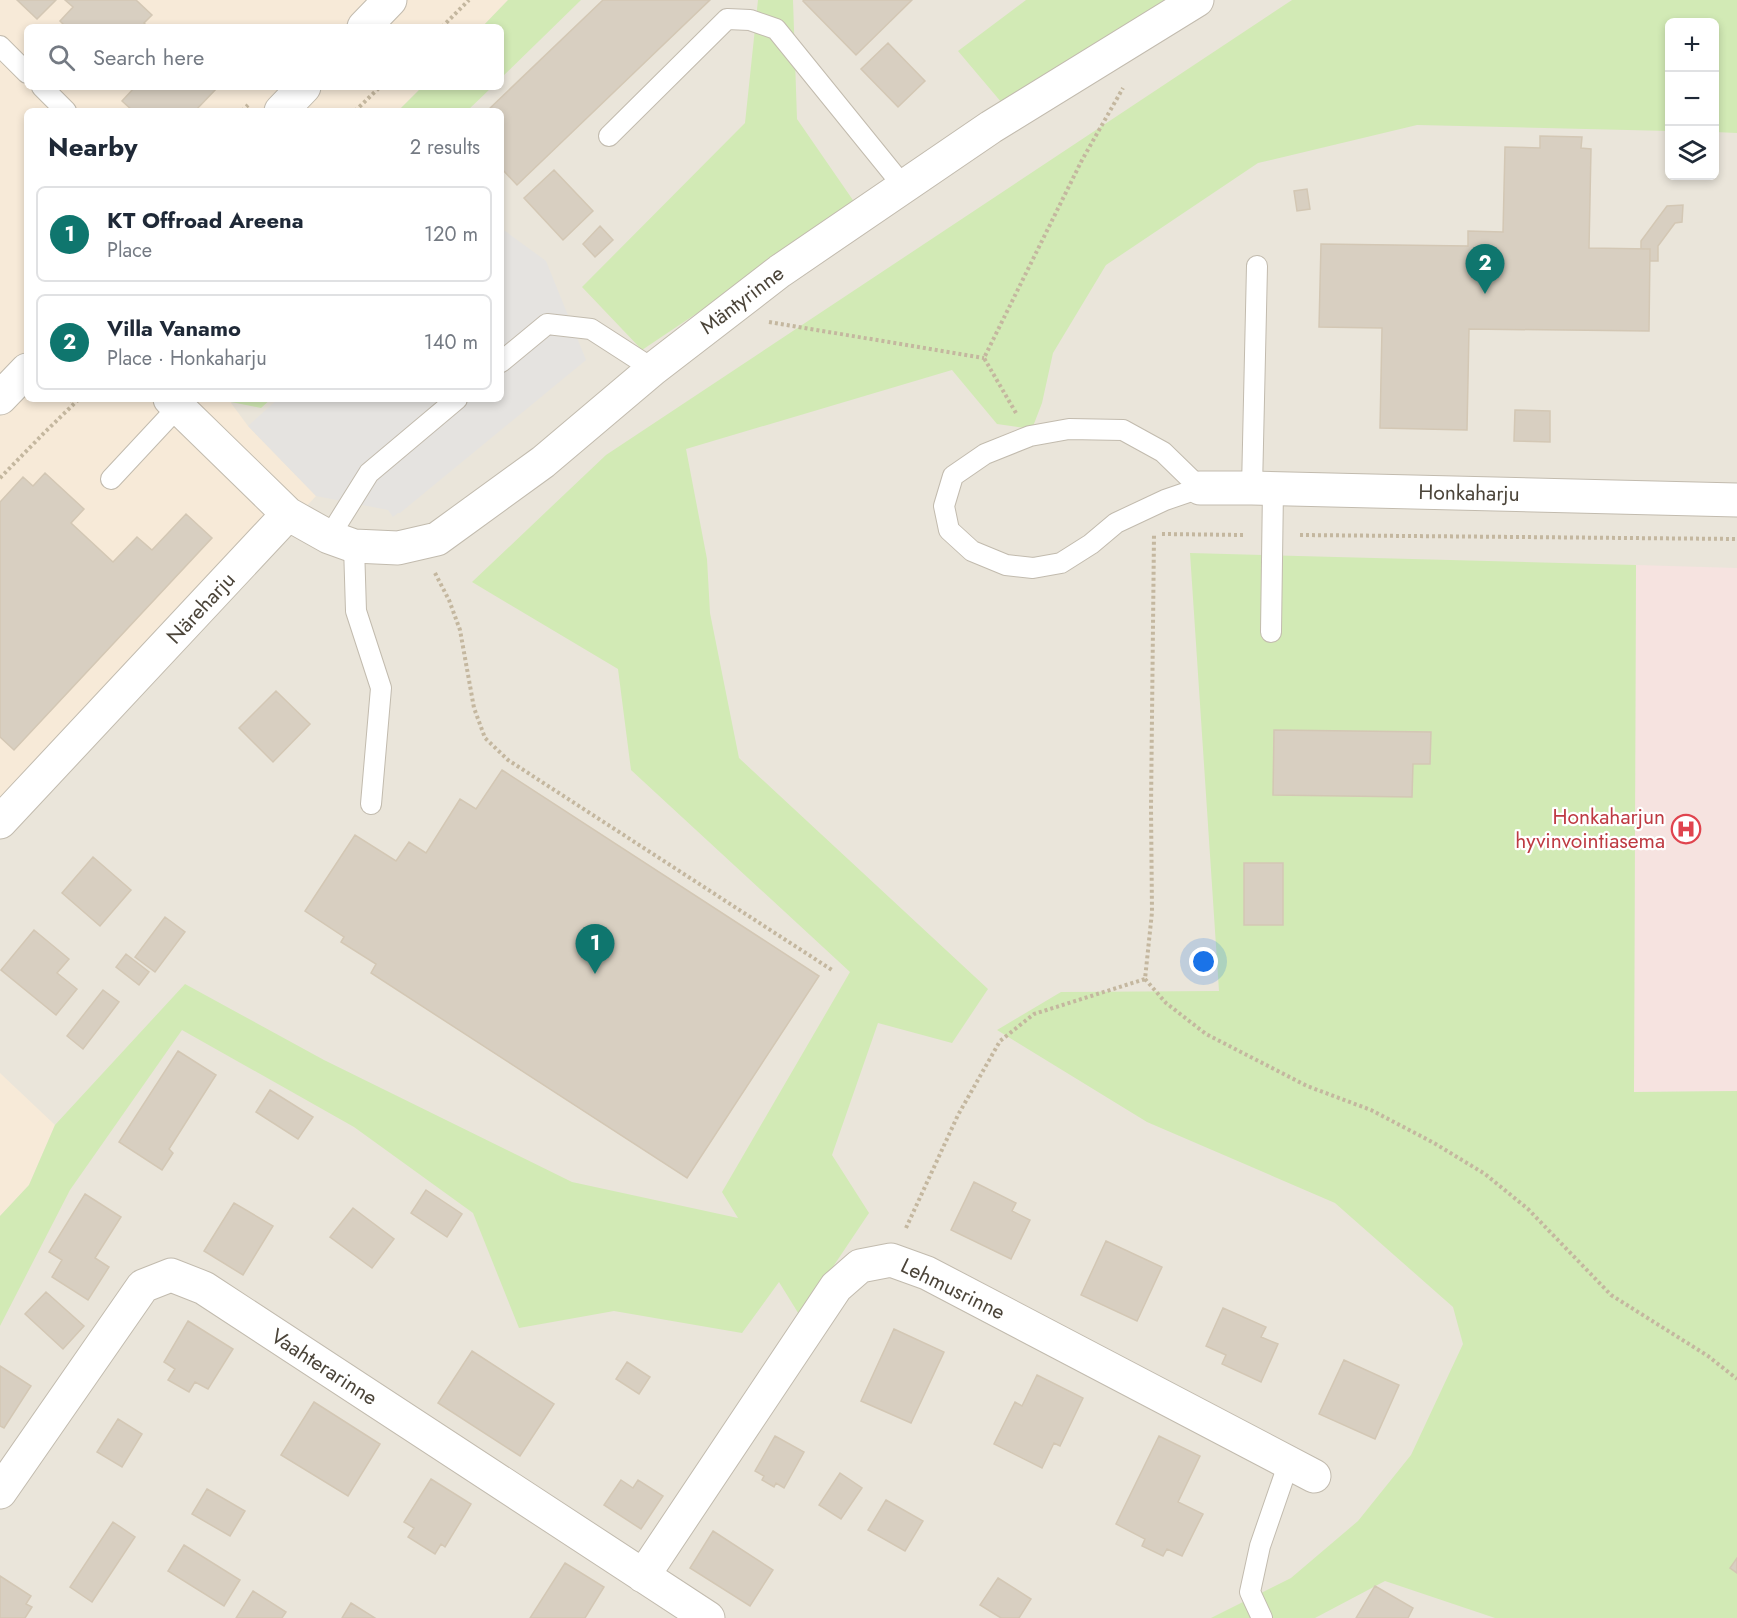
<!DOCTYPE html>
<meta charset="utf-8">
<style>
:root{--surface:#fff;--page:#f6f6f7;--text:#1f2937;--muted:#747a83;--line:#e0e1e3;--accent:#0f766e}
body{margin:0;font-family:Jost,sans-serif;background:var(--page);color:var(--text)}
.controls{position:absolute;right:18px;top:18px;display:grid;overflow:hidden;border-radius:9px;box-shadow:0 3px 9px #0003}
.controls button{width:54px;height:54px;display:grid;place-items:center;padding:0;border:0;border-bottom:2px solid var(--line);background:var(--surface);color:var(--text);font:30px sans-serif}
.you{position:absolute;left:1204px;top:962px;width:21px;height:21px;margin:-15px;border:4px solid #fff;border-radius:50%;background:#1a73e8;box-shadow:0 0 0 9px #1a73e833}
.badge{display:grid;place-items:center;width:39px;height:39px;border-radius:50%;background:var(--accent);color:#fff;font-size:20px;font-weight:700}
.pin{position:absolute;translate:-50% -50px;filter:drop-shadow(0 2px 3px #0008)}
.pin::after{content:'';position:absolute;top:32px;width:21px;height:18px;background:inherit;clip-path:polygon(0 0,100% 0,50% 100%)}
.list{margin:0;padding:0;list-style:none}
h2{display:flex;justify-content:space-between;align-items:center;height:78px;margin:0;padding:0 24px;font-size:26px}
h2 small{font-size:20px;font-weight:400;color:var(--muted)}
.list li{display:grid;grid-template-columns:39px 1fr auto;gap:18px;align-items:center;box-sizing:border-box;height:96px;margin:0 12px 12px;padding:0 12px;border:2px solid var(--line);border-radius:9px}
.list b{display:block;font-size:22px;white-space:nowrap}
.list p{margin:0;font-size:20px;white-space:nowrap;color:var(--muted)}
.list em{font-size:20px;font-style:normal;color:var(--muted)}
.icon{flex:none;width:33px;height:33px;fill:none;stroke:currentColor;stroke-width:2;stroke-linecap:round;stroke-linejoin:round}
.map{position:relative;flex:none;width:1737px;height:1618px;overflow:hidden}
.search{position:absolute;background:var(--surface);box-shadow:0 3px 9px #0003;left:24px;top:24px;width:480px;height:66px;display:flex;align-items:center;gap:15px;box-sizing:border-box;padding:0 21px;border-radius:9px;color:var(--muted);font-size:22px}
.panel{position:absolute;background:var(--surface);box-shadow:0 3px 9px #0003;left:24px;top:108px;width:480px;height:294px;border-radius:9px}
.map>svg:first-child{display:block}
.residential{fill:#eae5da;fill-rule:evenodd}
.commercial{fill:#f7ead8}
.medical{fill:#f6e3e0}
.green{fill:#d2eab5}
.parking{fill:#e5e3e0}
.building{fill:#d8cfc1;stroke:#d3c7b4;stroke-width:1.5}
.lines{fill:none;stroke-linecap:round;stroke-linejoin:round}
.service-casing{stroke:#c2bbae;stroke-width:22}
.minor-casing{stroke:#c2bbae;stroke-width:35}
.tertiary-casing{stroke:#c2bbae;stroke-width:35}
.path{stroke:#c4b79f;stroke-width:4;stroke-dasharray:3 3;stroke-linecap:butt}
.service{stroke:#fff;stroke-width:20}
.minor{stroke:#fff;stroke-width:33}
.tertiary{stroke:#fff;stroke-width:33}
.labels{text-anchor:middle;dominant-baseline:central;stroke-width:4.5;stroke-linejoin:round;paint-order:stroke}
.street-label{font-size:21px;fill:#4b4439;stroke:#fff}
.health-label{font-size:21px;fill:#be3a42;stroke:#fff;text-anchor:end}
</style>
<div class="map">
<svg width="1737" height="1618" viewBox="0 0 1737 1618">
<rect width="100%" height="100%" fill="#f6f3ec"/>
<path class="residential" d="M0 0H1737V1618H0ZM1670 22H1714V176H1670ZM27 27H501V87H27ZM27 111H501V399H27Z"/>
<path class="commercial" d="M0 0H508L482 27H27V87H422L398 111H27V399H233L231 403 248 426 316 496 0 837Z
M0 1073 55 1125 29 1185 0 1216Z"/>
<path class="medical" d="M1636 565 1737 568V1091L1634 1092Z"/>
<path class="green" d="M508 0H581L501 78V27H482Z
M758 0H793L797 119 857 206 642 350 582 287 745 123Z
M1026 0H1175L1007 109 958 51Z
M1292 0H1737V133L1715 132 1714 22H1670L1669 131 1417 125 1258 163 1106 265 1053 353 1042 403 1032 429 997 424 952 370 686 449 707 559 710 613 739 758 988 989 952 1043 878 1023 832 1155 869 1213 800 1316 779 1282 742 1333 614 1311 519 1328 473 1213 354 1127 182 1030 70 1190 0 1326V1216L29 1185 55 1125 185 984 324 1060 572 1182 738 1218 722 1192 850 972 631 770 618 669 472 582 606 455Z
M422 87H492L467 111H398Z
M233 399H271L261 408 231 402Z
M1190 553 1636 565 1634 1092 1737 1091V1618H1495L1385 1581 1315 1618H1211L1291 1578 1358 1521 1411 1455 1463 1344 1453 1307 1335 1203 1147 1122 997 1030 1061 992 1219 991Z"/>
<path class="parking" d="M501 228 546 261 586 360 400 513H398L393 517 388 510 316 496 248 426 278 399H501Z"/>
<path class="building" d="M17 0H56L37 19Z
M65 0H136L152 15 144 23 148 27H66L60 21 73 7Z
M603 0H710L517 185 501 168V111H487Z
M804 0H912L856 55 803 1Z
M888 43 925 81 898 107 861 69Z
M135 87H218L195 111H133L122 101Z
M1540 136 1582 137 1581 148 1591 149 1589 248 1650 249 1649 331 1469 329 1467 430 1380 428 1382 328 1319 327 1321 244 1468 246V231L1503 232 1505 147 1540 148Z
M554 170 593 211 563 240 524 198Z
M1307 189 1310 209 1297 211 1294 191Z
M1683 205 1682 222 1675 223 1658 246V261H1650V249H1641V241L1667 206Z
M600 226 613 240 595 257 583 244Z
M1515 410 1550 411V442L1514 441Z
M45 473 84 509 71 523 113 562 137 537 152 550 186 514 212 538 14 750 0 737V502L23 477 33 486Z
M276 691 310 724 273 762 239 728Z
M1274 730 1431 732 1430 764H1413L1412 797 1273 795Z
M502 770 819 976 687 1178 371 973 376 964 341 942 344 937 305 911 355 835 396 861 409 842 426 853 460 799 476 809Z
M93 857 131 890 100 926 62 893Z
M1244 863H1283V925H1244Z
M165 917 185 932 155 972 135 957Z
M34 930 69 959 57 973 77 989 56 1015 1 970Z
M126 954 149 972 139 985 116 967Z
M103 990 119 1002 83 1049 67 1036Z
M178 1051 216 1075 169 1149 173 1153 162 1170 119 1142Z
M270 1090 313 1117 298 1139 256 1112Z
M974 1182 1016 1203 1012 1211 1030 1220 1011 1259 951 1230Z
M426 1190 462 1214 447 1237 411 1213Z
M85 1194 121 1217 95 1258 109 1267 88 1300 52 1277 62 1260 49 1252Z
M234 1203 273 1226 243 1275 204 1251Z
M353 1208 394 1239 372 1268 330 1237Z
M1106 1241 1162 1267 1137 1321 1081 1295Z
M46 1292 84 1326 63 1349 25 1314Z
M1223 1308 1266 1327 1261 1337 1278 1344 1261 1382 1222 1364 1226 1355 1206 1346Z
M188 1321 233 1349 208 1389 195 1382 189 1392 168 1380 175 1369 164 1362Z
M894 1329 944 1352 911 1423 861 1401Z
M472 1351 554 1404 520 1456 438 1403Z
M1344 1360 1399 1385 1375 1439 1319 1414Z
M627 1362 650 1377 639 1394 616 1379Z
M0 1366 31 1386 4 1428 0 1426Z
M1037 1375 1083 1398 1060 1446 1054 1443 1042 1468 994 1444 1015 1402 1022 1406Z
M314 1402 380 1444 348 1496 281 1455Z
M118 1419 142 1434 122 1467 97 1452Z
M775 1436 804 1452 784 1488 776 1483 774 1487 762 1480 764 1476 755 1471Z
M1159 1436 1200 1456 1178 1502 1203 1514 1182 1556 1167 1549 1163 1556 1142 1546 1145 1539 1116 1524Z
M840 1473 862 1488 841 1519 819 1505Z
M431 1479 471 1504 445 1547 441 1544 435 1554 408 1537 414 1528 404 1522Z
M621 1480 633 1488 638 1480 663 1496 641 1529 604 1505Z
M207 1489 245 1511 230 1536 192 1514Z
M886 1500 923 1521 905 1551 868 1530Z
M113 1522 135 1537 92 1602 70 1587Z
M713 1531 773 1570 750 1606 690 1568Z
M184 1545 240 1580 224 1606 168 1571Z
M1737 1558V1573L1730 1568Z
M565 1563 604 1587 585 1618H530Z
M0 1576 31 1596 26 1604 32 1607 25 1618H0Z
M998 1578 1031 1599 1019 1618H1001L980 1605Z
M1375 1586 1413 1608 1408 1618H1356Z
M253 1591 286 1612 282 1618H236Z
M351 1603 375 1618H342Z"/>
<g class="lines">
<g class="service-casing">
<path id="service" d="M0 46 27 73
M42 87 66 111
M609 136 727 19 750 20 776 29 904 187
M501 362 547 324 591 329 653 369
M1069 429 1123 430 1163 452 1200 488 1165 500 1116 523 1091 544 1061 563 1033 568 1006 565 972 551 949 530 944 506 953 476 985 454 1030 436Z
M111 479 178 407
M1252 488 1257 266
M329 537 369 473 457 399
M354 546 356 611 381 688 371 804
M1271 632 1273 489
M1262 1618 1250 1592 1260 1546 1289 1462"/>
</g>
<g class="minor-casing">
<path id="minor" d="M1200 488H1252L1737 500
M288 514 329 537 354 546 398 548 437 539 543 462 653 369 780 271 991 127 1197 0
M0 822 288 514 170 399
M0 1492 143 1286 171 1275 204 1288 708 1618
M643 1576 836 1287 860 1266 891 1260 927 1273 1314 1476"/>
</g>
<g class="tertiary-casing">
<path id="tertiary" d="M364 27 390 0
M281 111 304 87
M0 398 27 370"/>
</g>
<path class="path" d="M442 27 469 0
M242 111 248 105
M355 111 380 87
M769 322 984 358
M70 399 74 403
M1016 413 984 358 1082 160 1123 88
M0 478 45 432 79 399
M1162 534 1244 535
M1300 535 1737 539
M435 573 449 600 460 630 474 708 485 738 508 760 832 970
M1145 979 1166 1003 1206 1034 1307 1086 1371 1110 1434 1143 1485 1174 1528 1209 1611 1295 1708 1356 1737 1379
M906 1228 958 1115 1000 1041 1034 1014 1145 979 1152 912 1151 807 1154 535"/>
<use href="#service" class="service"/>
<use href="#minor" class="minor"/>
<use href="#tertiary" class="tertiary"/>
</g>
<defs>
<g id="hospital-ring" transform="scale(1.5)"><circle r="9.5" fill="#fff" stroke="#e0444e" stroke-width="1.5"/><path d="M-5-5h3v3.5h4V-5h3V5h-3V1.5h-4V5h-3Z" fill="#e0444e"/></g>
</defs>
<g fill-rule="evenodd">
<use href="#hospital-ring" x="1686" y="829"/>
</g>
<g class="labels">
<g class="street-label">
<text transform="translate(742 300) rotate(-37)">Mäntyrinne</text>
<text transform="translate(1469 493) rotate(1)">Honkaharju</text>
<text transform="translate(201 608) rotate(-47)">Näreharju</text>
<text transform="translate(953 1289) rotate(26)">Lehmusrinne</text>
<text transform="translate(324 1367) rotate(33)">Vaahterarinne</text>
</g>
<g class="health-label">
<text x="1665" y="817">Honkaharjun<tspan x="1665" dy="24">hyvinvointiasema</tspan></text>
</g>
</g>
</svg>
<div class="controls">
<button>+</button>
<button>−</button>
<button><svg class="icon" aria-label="layers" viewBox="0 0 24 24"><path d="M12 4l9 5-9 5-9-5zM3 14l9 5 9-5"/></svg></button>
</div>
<div class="you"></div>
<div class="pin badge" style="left:595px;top:974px">1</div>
<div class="pin badge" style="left:1485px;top:294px">2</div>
<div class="search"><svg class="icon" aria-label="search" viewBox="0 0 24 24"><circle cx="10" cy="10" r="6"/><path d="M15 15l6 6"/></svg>Search here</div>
<section class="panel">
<h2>Nearby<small>2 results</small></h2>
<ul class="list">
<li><span class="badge">1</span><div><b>KT Offroad Areena</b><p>Place</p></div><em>120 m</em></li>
<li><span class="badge">2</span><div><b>Villa Vanamo</b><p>Place · Honkaharju</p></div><em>140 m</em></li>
</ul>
</section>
</div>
